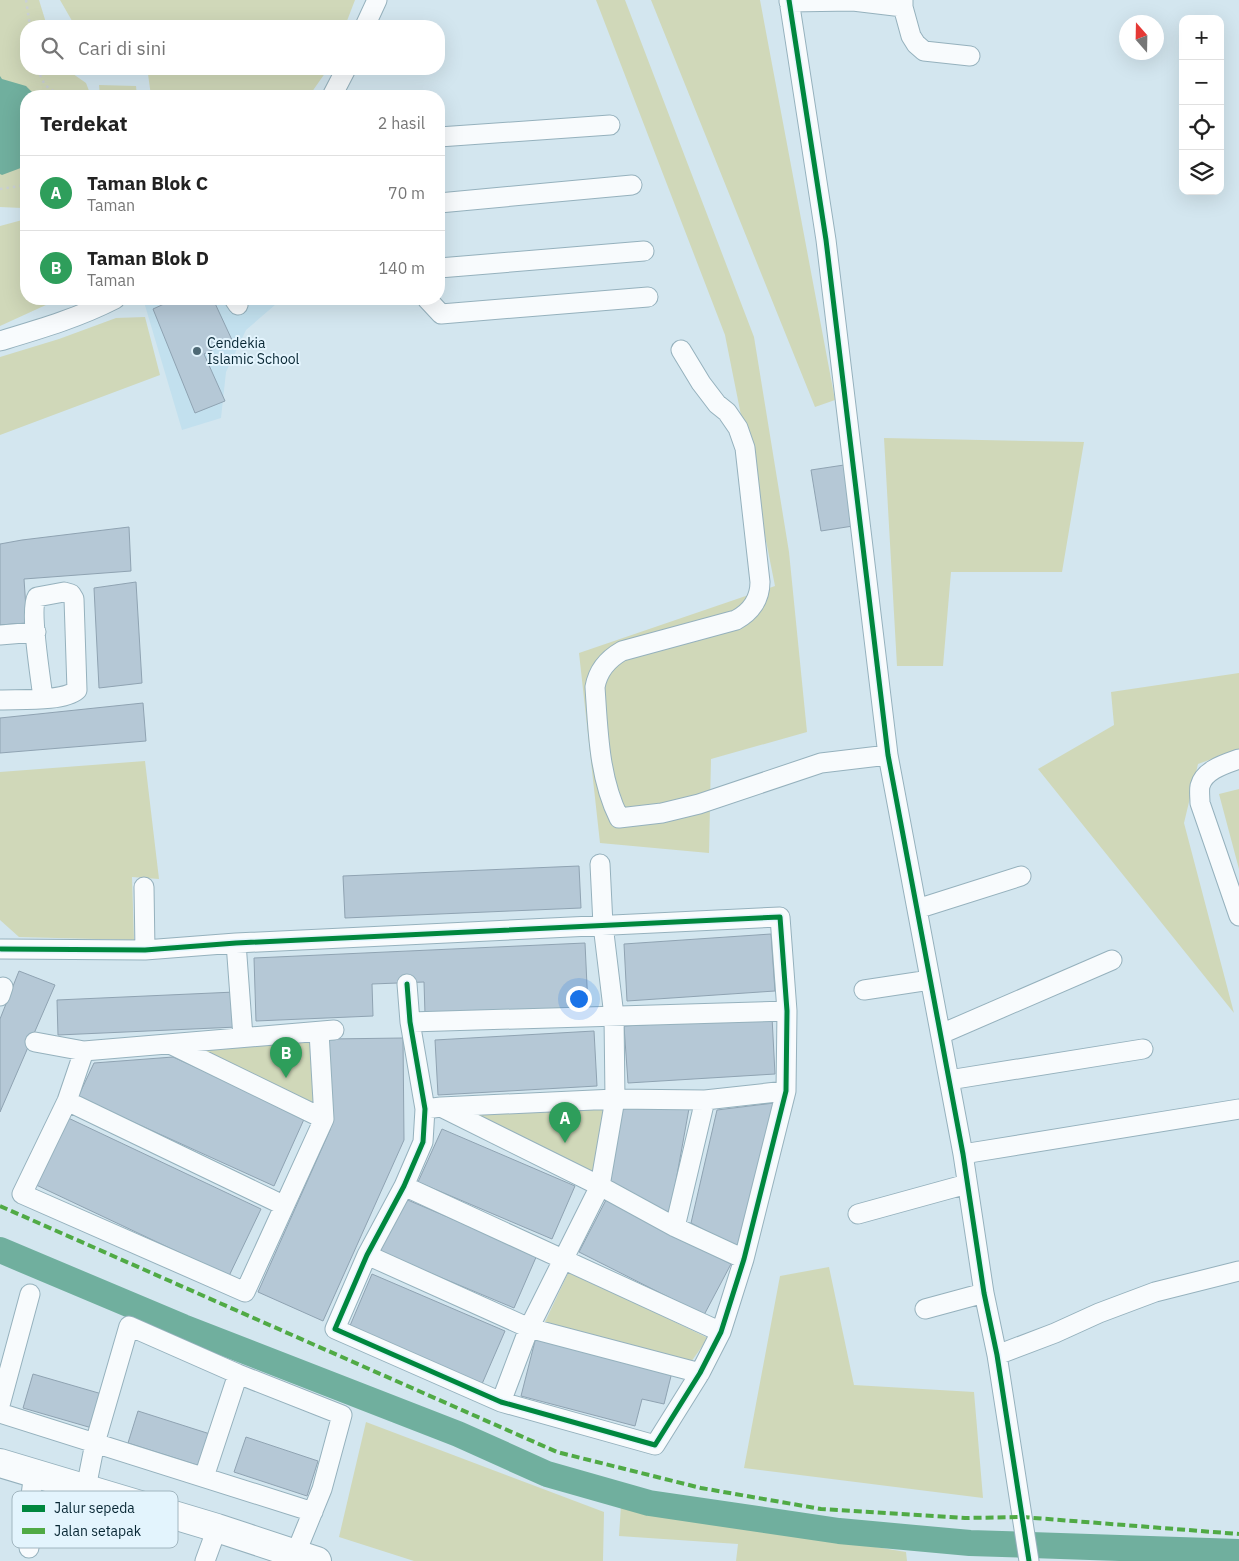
<!DOCTYPE html>
<html lang="id">
<meta charset="utf-8">
<style>
:root{--surface:#fff;--page:#f2f2f2;--text:#222;--muted:#767676;--line:#e0e0e0;--accent:#d93025}
body{margin:0;font-family:"IBM Plex Sans",sans-serif;background:var(--page);color:var(--text)}
.controls{position:absolute;right:15px;top:15px;display:grid;overflow:hidden;border-radius:10px;box-shadow:0 5px 20px #0002}
.controls button{width:45px;height:45px;display:grid;place-items:center;padding:0;border:0;border-bottom:1px solid var(--line);background:var(--surface);color:var(--text);font:25px sans-serif}
.compass{position:absolute;left:1119px;top:15px;width:45px;height:45px;border-radius:50%;background:var(--surface);box-shadow:0 5px 20px #0002;rotate:340deg}
.you{position:absolute;left:578px;top:998px;width:18px;height:18px;margin:-12px;border:4px solid #fff;border-radius:50%;background:#1a73e8;box-shadow:0 0 0 8px #1a73e833}
.badge{display:grid;place-items:center;width:32px;height:32px;border-radius:50%;background:var(--accent);color:#fff;font-size:16px;font-weight:700}
.pin{position:absolute;translate:-50% -41px;filter:drop-shadow(0 1px 2px #0008)}
.pin::after{content:'';position:absolute;top:26px;width:18px;height:15px;background:inherit;clip-path:polygon(0 0,100% 0,50% 100%)}
.list{margin:0;padding:0;list-style:none}
h2{display:flex;justify-content:space-between;align-items:center;height:65px;margin:0;padding:0 20px;font-size:21px}
h2 small{font-size:16px;font-weight:400;color:var(--muted)}
.list li{display:grid;grid-template-columns:32px 1fr auto;gap:15px;align-items:center;box-sizing:border-box;height:75px;padding:0 20px;border-top:1px solid var(--line)}
.list b{display:block;font-size:19px;white-space:nowrap}
.list p{margin:0;font-size:16px;white-space:nowrap;color:var(--muted)}
.list em{font-size:16px;font-style:normal;color:var(--muted)}
.icon{flex:none;width:28px;height:28px;fill:none;stroke:currentColor;stroke-width:2;stroke-linecap:round;stroke-linejoin:round}
.map{position:relative;flex:none;width:1239px;height:1561px;overflow:hidden}
.search{position:absolute;background:var(--surface);box-shadow:0 5px 20px #0002;left:20px;top:20px;width:425px;height:55px;display:flex;align-items:center;gap:12px;box-sizing:border-box;padding:0 18px;border-radius:20px;color:var(--muted);font-size:19px}
.panel{position:absolute;background:var(--surface);box-shadow:0 5px 20px #0002;left:20px;top:90px;width:425px;height:215px;border-radius:20px}
.map>svg:first-child{display:block}
.built{fill:#c2e0ee}
.green{fill:#d0d8b9}
.water{fill:#70af9e}
.lines{fill:none;stroke-linecap:round;stroke-linejoin:round}
.river{stroke:#70af9e;stroke-width:26}
.building{fill:#b5c8d6;stroke:#8fa3b2}
.minor-casing{stroke:#95b1bd;stroke-width:21}
.highway-casing{stroke:#95b1bd;stroke-width:30}
.path{stroke:#cad0d4;stroke-width:2.5;stroke-dasharray:2.5 4;stroke-linecap:butt}
.minor{stroke:#f8fbfd;stroke-width:19}
.highway{stroke:#f8fbfd;stroke-width:28}
.quiet{stroke:#50aa45;stroke-width:4;stroke-dasharray:8 4;stroke-linecap:butt}
.cycleway-casing{stroke:#e3f4fd;stroke-width:8}
.cycleway{stroke:#00873e;stroke-width:5}
.poi-dot{fill:#4e6975;stroke:#e3f4fd;stroke-width:2}
.labels{text-anchor:middle;dominant-baseline:central;stroke-width:4;stroke-linejoin:round;paint-order:stroke}
.poi-label{font-size:14px;fill:#072633;stroke:#e3f4fd;text-anchor:start}
.key{fill:#e3f4fd;stroke:#a1b6c0;stroke-width:1}
.key-label{font-size:14px;fill:#072633}
</style>
<div class="map">
<svg width="1239" height="1561" viewBox="0 0 1239 1561">
<rect width="100%" height="100%" fill="#d3e6ef"/>
<path class="built" d="M148 299H282L246 330 226 372 221 418 182 430 144 302Z"/>
<path class="green" d="M0 0H39L47 26H26V69H66L86 83 91 96H26V206L22 208 0 207Z
M60 0H355L345 26H75Z
M596 0H625L754 337 789 552 807 732 711 759 709 853 600 843 579 653 775 586 725 335Z
M651 0H760L835 400 815 407Z
M99 69H328L309 96H151L148 74 101 73Z
M99 85 136 86 137 96H100Z
M26 219V299H59L0 326V226Z
M145 317 160 375 0 435V357L59 339 116 318Z
M884 438 1084 442 1062 572H951L943 666H897Z
M1239 673V749L1198 764 1184 823 1234 1013 1038 769 1114 725 1111 692Z
M145 761 159 879 132 877 134 940 19 937 0 920V772Z
M1239 789V869L1219 794Z
M312 1042 316 1108 200 1048Z
M606 1108 593 1173 468 1113Z
M829 1267 854 1385 974 1392 983 1498 744 1468 780 1276Z
M569 1271 708 1338 691 1362 544 1324Z
M366 1422 604 1512 603 1561H414L339 1537Z
M621 1505 906 1552 907 1561H736L738 1544 619 1536Z"/>
<path class="water" d="M0 76 2 79 26 86 36 96H26V166L2 175 0 174Z"/>
<g class="lines">
<path class="river" d="M0 1250 183 1327 458 1434 547 1474 649 1503 839 1531 970 1543 1239 1552"/>
</g>
<path class="building" d="M175 299H213L232 340 204 354 225 401 195 413 153 309Z
M844 465 853 526 821 531 811 470Z
M129 527 131 571 24 579 27 623 0 625V544L22 540Z
M136 582 142 683 99 688 94 588Z
M143 703 146 741 0 753V718Z
M579 866 581 908 345 918 343 876Z
M771 934 775 991 627 1001 624 944Z
M585 943 588 1007 425 1014 424 982 372 984 373 1016 256 1021 254 958Z
M19 971 55 985 0 1112V1019Z
M235 992 237 1027 58 1035 57 1000Z
M772 1017 775 1074 628 1083 624 1026Z
M594 1031 597 1086 438 1095 435 1040Z
M403 1038 404 1140 323 1321 258 1292 330 1130 329 1039Z
M173 1057 305 1117 274 1186 78 1097 94 1063Z
M690 1103 670 1214 610 1184 622 1109Z
M774 1103 741 1249 691 1223 717 1110Z
M64 1116 261 1209 229 1276 32 1183Z
M442 1129 575 1186 552 1239 418 1182Z
M403 1198 537 1255 514 1308 380 1252Z
M606 1200 731 1264 704 1315 579 1252Z
M372 1274 505 1331 482 1384 349 1328Z
M536 1337 672 1372 664 1404 642 1399 635 1426 521 1396Z
M33 1374 102 1394 92 1428 23 1408Z
M138 1411 210 1434 200 1466 128 1443Z
M246 1437 318 1461 307 1496 234 1472Z"/>
<g class="lines">
<g class="minor-casing">
<path id="minor" d="M789 0 826 240 888 755 963 1154 984 1293 997 1355 1029 1561
M903 0V7L911 36 916 44 924 51 970 56
M789 2 853 1 903 7
M365 26 377 0
M332 96 346 69
M439 137 610 125
M439 203 632 185
M439 268 644 251
M234 299 238 305
M427 299 441 314 648 297
M0 341C40 329 78 318 115 299
M681 350 701 383 717 404 727 412 738 428 745 448 760 582C760 599 751 612 736 620L622 651C608 659 598 670 595 687 598 731 599 778 619 818L662 813 699 804 821 763 888 755
M0 635 36 632
M0 700C19 699 63 702 77 690L74 599 71 594 64 592 37 597C29 609 41 680 43 698
M1239 759C1225 764 1204 770 1200 786 1199 791 1200 798 1200 803L1239 916
M144 887 145 950
M917 909 1021 876
M236 943 243 1037
M1 949 145 950 236 943 780 917 787 1011 786 1091 744 1259 721 1332 700 1373 655 1445 501 1402 335 1329 367 1255 404 1186 423 1142 425 1109 410 1022 407 984
M864 990 930 980
M0 996 3 987
M410 1022 787 1011
M941 1034 1112 960
M35 1042 84 1051 334 1030
M170 1044 324 1119
M84 1051 67 1101 22 1194 245 1292 324 1119 319 1032
M949 1080 1143 1049
M67 1101 283 1205
M443 1108 600 1186 675 1227 744 1259
M425 1109 441 1107 615 1099 705 1100 786 1091
M963 1154 1239 1109
M404 1186 721 1332
M858 1214 967 1184
M675 1227 705 1100
M367 1255 529 1328 700 1373
M925 1309 984 1293
M997 1355 1055 1333 1099 1313 1155 1292 1239 1271
M501 1402 529 1328 600 1186 615 1099 614 1016 603 925 600 864
M0 1405 30 1294
M0 1413 313 1512
M204 1477 238 1374
M86 1488 95 1443 129 1326 238 1374 342 1415 322 1489 295 1555 294 1561
M29 1548 31 1495 34 1473
M205 1561 217 1528"/>
</g>
<g class="highway-casing">
<path id="highway" d="M0 1463 217 1528 317 1561"/>
</g>
<path class="path" d="M26 0 30 26
M37 69 45 85 60 96
M0 189 26 185"/>
<use href="#minor" class="minor"/>
<use href="#highway" class="highway"/>
<path class="quiet" d="M0 1206 557 1452 701 1488 821 1509 965 1518 1022 1517 1239 1534"/>
<g class="cycleway-casing">
<path id="cycleway" d="M789 0 826 240 888 755 963 1154 984 1293 997 1355 1029 1561
M1 949 145 950 236 943 780 917 787 1011 786 1091 744 1259 721 1332 700 1373 655 1445 501 1402 335 1329 367 1255 404 1186 423 1142 425 1109 410 1022 407 984"/>
</g>
<use href="#cycleway" class="cycleway"/>
</g>
<circle class="poi-dot" cx="197" cy="351" r="5"/>
<g class="labels">
<g class="poi-label">
<text x="207" y="343">Cendekia<tspan x="207" dy="16">Islamic School</tspan></text>
</g>
</g>
<rect x="12" y="1491" width="166" height="57" rx="8" class="key"/>
<rect x="22" y="1505" width="23" height="7" fill="#00873e"/>
<rect x="22" y="1528" width="23" height="6" fill="#50aa45"/>
<g class="key-label">
<text x="54" y="1513">Jalur sepeda</text>
<text x="54" y="1536">Jalan setapak</text>
</g>
</svg>
<div class="controls">
<button>+</button>
<button>−</button>
<button><svg class="icon" aria-label="locate" viewBox="0 0 24 24"><circle cx="12" cy="12" r="6"/><path d="M12 2v4M12 18v4M2 12h4M18 12h4"/></svg></button>
<button><svg class="icon" aria-label="layers" viewBox="0 0 24 24"><path d="M12 4l9 5-9 5-9-5zM3 14l9 5 9-5"/></svg></button>
</div>
<svg class="compass" viewBox="-18 -18 36 36"><path d="M0-13l5 13h-10z" fill="#e53935"/><path d="M0 13l5-13h-10z" fill="#767676"/></svg>
<div class="you"></div>
<div class="pin badge" style="left:565px;top:1143px;background:#2e9e5b">A</div>
<div class="pin badge" style="left:286px;top:1078px;background:#2e9e5b">B</div>
<div class="search"><svg class="icon" aria-label="search" viewBox="0 0 24 24"><circle cx="10" cy="10" r="6"/><path d="M15 15l6 6"/></svg>Cari di sini</div>
<section class="panel">
<h2>Terdekat<small>2 hasil</small></h2>
<ul class="list">
<li><span class="badge" style="background:#2e9e5b">A</span><div><b>Taman Blok C</b><p>Taman</p></div><em>70 m</em></li>
<li><span class="badge" style="background:#2e9e5b">B</span><div><b>Taman Blok D</b><p>Taman</p></div><em>140 m</em></li>
</ul>
</section>
</div>
